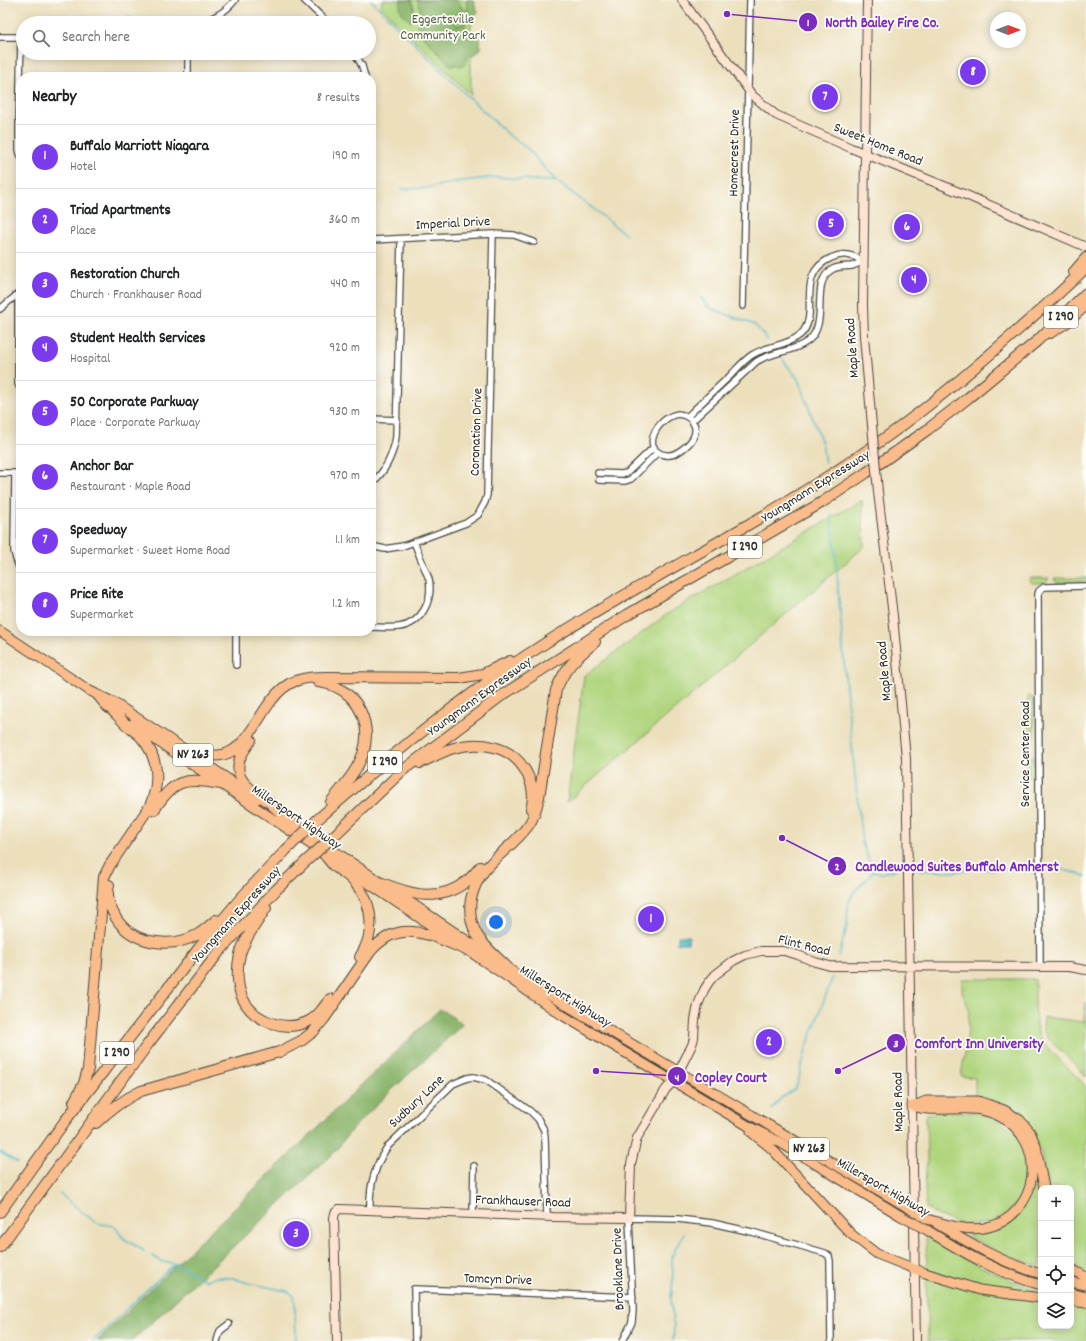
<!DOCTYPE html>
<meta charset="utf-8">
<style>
:root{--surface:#fff;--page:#f6f6f6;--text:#202124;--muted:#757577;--line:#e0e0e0;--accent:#7c3aed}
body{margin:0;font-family:Dekko,sans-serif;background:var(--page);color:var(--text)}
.controls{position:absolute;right:12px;bottom:12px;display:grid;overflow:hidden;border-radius:8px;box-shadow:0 2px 10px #0003}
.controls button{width:36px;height:36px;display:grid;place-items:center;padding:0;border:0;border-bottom:1px solid var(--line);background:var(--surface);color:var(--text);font:20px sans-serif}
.compass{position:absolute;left:990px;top:12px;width:36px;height:36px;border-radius:50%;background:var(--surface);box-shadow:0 2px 10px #0003;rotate:90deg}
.you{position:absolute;left:496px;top:922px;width:14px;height:14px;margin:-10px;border:3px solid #fff;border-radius:50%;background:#1a73e8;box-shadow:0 0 0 6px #1a73e833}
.badge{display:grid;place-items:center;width:26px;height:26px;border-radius:50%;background:var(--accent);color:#fff;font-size:13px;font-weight:700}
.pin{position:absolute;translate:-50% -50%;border:2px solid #fff;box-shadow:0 1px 4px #0006}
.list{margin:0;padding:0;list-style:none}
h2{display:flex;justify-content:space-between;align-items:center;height:52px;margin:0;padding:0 16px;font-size:17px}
h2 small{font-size:13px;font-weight:400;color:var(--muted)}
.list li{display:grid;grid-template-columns:26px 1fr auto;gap:12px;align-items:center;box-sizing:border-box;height:64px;padding:0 16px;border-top:1px solid var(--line)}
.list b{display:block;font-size:15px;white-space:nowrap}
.list p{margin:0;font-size:13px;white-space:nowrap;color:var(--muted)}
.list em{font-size:13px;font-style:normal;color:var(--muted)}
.icon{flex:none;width:22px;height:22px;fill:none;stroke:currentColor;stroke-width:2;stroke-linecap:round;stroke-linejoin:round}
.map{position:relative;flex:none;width:1086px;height:1341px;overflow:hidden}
.search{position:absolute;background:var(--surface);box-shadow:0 2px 10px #0003;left:16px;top:16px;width:360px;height:44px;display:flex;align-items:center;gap:10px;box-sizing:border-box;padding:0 14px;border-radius:22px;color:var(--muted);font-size:15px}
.panel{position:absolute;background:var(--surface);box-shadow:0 2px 10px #0003;left:16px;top:72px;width:360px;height:564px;border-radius:16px}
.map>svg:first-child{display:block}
.green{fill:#b0d57e;stroke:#6e8054}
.forest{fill:#8cb66d;stroke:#5c704c}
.water{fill:#4db9c8;stroke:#3c727a}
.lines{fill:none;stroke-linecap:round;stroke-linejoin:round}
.stream{stroke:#4db9c8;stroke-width:1.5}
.street-casing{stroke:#484641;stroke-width:8}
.secondary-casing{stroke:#484641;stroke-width:10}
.primary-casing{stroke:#484641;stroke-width:11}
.highway-casing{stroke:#484641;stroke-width:12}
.street{stroke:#fff;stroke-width:5.5}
.secondary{stroke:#fde4d0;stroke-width:8}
.primary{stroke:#f9bc8a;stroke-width:9}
.highway{stroke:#f9bc8a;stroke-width:10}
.secondary-bridge-casing{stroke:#484641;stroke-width:10;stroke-linecap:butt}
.primary-bridge-casing{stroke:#484641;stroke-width:11;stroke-linecap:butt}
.highway-bridge-casing{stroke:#484641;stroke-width:12;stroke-linecap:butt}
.secondary-bridge{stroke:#fde4d0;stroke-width:8}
.primary-bridge{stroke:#f9bc8a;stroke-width:9}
.highway-bridge{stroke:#f9bc8a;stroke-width:10}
.labels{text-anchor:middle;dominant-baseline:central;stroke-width:3.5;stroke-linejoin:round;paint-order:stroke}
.shield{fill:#fdfcf7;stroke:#6a6a68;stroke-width:1}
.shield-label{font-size:13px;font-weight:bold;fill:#2b2b2b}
.park-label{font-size:14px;fill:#535e44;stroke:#fdfcf7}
.street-label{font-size:14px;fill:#2b2b2b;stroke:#fdfcf7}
.leader{fill:none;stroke:#7b2cbf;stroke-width:1.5}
.callout-dot{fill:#7b2cbf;stroke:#fdfcf7;stroke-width:1.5}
.mark-label{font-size:12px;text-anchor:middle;font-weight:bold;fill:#fff}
.callout-label{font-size:15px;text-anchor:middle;font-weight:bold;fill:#7b2cbf;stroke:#fdfcf7;stroke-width:3.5;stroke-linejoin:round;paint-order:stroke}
</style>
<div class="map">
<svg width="1086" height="1341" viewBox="0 0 1086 1341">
<rect width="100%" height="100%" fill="#fdfcf7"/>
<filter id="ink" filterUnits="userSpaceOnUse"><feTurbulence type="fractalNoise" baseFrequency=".025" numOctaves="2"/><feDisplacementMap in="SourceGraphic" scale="8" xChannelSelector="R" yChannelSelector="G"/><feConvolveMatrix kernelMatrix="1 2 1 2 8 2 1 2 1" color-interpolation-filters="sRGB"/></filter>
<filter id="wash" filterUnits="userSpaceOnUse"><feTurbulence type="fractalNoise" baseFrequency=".012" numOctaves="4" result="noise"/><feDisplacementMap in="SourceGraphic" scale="16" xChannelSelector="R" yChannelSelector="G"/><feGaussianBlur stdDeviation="0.9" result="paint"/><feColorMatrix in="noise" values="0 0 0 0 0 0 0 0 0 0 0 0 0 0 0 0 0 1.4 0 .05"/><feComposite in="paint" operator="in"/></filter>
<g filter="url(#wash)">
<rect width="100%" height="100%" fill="#ecdfbc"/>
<path class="green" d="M382 0H471V95L381 7Z
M862 500 864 547 567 802 584 676 670 612Z
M1029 578H1049L1046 583H1032Z
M1054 578H1086V582L1058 583 1055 581Z
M1029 696 1033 698 1034 736 1032 738 1028 735V697Z
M1028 758H1034V774L1031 776 1028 774Z
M962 979H1033L1035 980C1036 998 1032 1028 1043 1043L1086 1086V1274L1071 1262V1188H1048L1041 1152 1002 1105 992 1100 975 1096V1078L961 1076 967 1040 969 1009 962 992Z
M1086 1002V1076L1047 1037 1043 1030 1044 1017 1084 1022Z
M937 1112H973L991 1116 1014 1130 1027 1154 1029 1179 1018 1203 1005 1215 989 1223 969 1225 954 1222 937 1215 926 1208 925 1185 927 1158 926 1118 927 1114Z
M1037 1171 1041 1192V1267L998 1252 962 1232 1002 1225Z
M926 1236C963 1258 1000 1278 1041 1291V1295L979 1287 927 1270Z
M933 1278 1041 1302V1326H1071V1305L1086 1307V1341H928L926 1282 928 1280Z"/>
<path class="forest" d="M401 0H411L414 8 411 22C404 16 397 10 401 0Z
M417 0H456L458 1 464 11 468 10 466 0H473L478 12 472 19 468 18 454 23 457 26 465 22 466 35H470L475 32C479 36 481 43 481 49L473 55H468L467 61 463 66H459L457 64 452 66 449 64 420 33C415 26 418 21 421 14 419 9 420 5 417 0Z
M440 1009 463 1024 394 1088 352 1129 334 1153 132 1341H97Z"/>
<path class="water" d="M678 936H689L688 943H679L678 944 676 943 678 941Z"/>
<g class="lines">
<path class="stream" d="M371 0 457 86 511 137 528 149 555 180 591 207 626 235
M402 189 427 188 455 182 497 177 546 181 555 180
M701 298 710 308 755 325 768 340
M783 360 798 379 822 443 825 463
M831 514 835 548 846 688 862 843 873 871 881 873 895 870
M919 870 952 872 972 869 1064 870 1086 876
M839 956 847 926 848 904 854 892 870 876 872 871
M772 1109 781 1098 794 1090 798 1082 806 1049 833 976
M0 1152 18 1163
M60 1194 96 1223 113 1226 117 1229 123 1238 144 1251
M152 1256 162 1262 177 1264 204 1280 218 1277 233 1278 248 1283 287 1291 294 1296 295 1304 296 1341
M93 1341 152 1285 171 1267 177 1264
M673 1341 674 1327 671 1300 673 1278 672 1258 675 1249 684 1233"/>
</g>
</g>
<g filter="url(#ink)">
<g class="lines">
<g class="street-casing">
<path id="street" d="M304 0 328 23
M70 23 74 22 162 23
M195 23C212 20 225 13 235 0
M0 37H21L23 35
M21 37 19 127V150L21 157
M355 53 362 66 365 77
M188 77V53
M371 240 493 234 514 235 534 242
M18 294V384L21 390
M743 306 750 0
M0 309 19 293
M678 414C689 415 700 425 693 438 689 445 675 457 666 455 639 451 657 417 678 414Z
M688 416C702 402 716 389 730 376 737 369 744 360 752 355 766 346 787 346 800 335 822 316 793 275 831 258 843 252 852 255 863 261
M371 419 397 420
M692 421 756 362C772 351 799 352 812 337 828 317 810 281 833 269 839 266 845 267 852 266 856 265 859 263 863 261
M0 473H21
M15 473 14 551 16 559 21 572
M598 473 621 474 627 473 654 447
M599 480 625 481 631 479 658 452
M371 484C385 472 393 455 396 437L401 239
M371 546 385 549 403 546 466 523 478 515 485 502 487 495 488 451 493 234
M371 627C380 627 390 628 399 627 422 624 433 600 429 579L414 542
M236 665V631
M1040 967 1038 594 1039 591 1044 587 1086 586
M370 1209C369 1186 375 1165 388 1146L453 1084 467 1078 473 1077 486 1080 530 1111 538 1119 544 1130 545 1137 547 1217
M473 1213 474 1166
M217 1341 220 1331 229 1324
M415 1341 414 1289 633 1297
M623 1341 632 1322 633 1310 629 1218 678 1219 712 1223 752 1232 825 1253 829 1256 830 1261 831 1341"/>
</g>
<g class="secondary-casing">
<path id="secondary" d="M682 0 752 95 776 115 851 148 966 195 1086 247
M867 0 863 305 864 337 872 425
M878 492 893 616 906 759 916 1341
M337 1341 334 1218 335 1213 339 1209 553 1217 629 1218 631 1164 637 1138 666 1089 674 1081 692 1045 694 1038 695 1020 698 1005 704 990 709 982 715 975 733 961 745 955 761 951H784L798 955 815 962 830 966 1069 967 1086 970"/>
</g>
<g class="primary-casing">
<path id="primary" d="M0 631 90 691 113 702 184 749 257 799
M98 696 107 707 119 716
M132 724 503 974 562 1015 750 1127 781 1143 901 1216
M281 815 534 986 900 1203
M912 1106C917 1107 922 1109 927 1109 952 1111 976 1104 999 1116 1050 1141 1040 1218 984 1228 964 1231 946 1224 927 1219
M914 1106 926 1101H978L1004 1110 1020 1120 1030 1132 1036 1146 1044 1188
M751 1132 771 1148 851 1234 877 1254 925 1273 980 1290 1041 1298
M937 1224C970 1244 1003 1263 1041 1274
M927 1230C964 1253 998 1273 1041 1285
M1071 1268 1075 1271 1086 1277
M1071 1282 1086 1285
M1071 1293 1086 1297
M1071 1301 1086 1303"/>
</g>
<g class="highway-casing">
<path id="highway" d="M1074 272 1086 258
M1050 333 1066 323 1086 305
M318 682C354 686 374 720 363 754 356 773 343 786 331 802
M251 740C247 747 240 754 239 762 234 784 259 794 272 805 277 809 281 814 286 818
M184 749C233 768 242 745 266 708 272 699 280 689 289 684 302 677 315 677 329 677L459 678 483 674 510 661
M420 763C431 758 443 751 454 748 480 741 510 745 525 770 532 782 535 796 531 809
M154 810C174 779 185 777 221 784
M318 819C390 757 463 695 544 644 647 578 757 525 859 456 916 418 968 374 1019 329 1042 309 1064 289 1086 268
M338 832 402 771 501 696 627 615 821 503 866 473 927 430 968 398 1037 341 1086 293
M322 852C326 856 330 862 334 866 342 872 350 876 356 884 374 905 375 934 360 957
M382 883C412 895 439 903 467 881 472 877 476 872 480 867
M109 885C106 896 110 908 116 918 132 944 170 949 197 935 203 932 210 925 216 920
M266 908C257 923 245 937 240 954 237 967 236 986 243 999 255 1023 288 1033 311 1020 319 1015 324 1007 330 999
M508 968C498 958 485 948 477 935 471 924 469 911 471 899 479 861 511 852 530 823 535 815 537 806 539 797L556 690C566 666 575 659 595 642
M74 1102 84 1083 88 1069 104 877 110 865 150 806C160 783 159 757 141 737 138 733 133 731 129 727 124 723 119 717 114 712
M96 1123C109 1110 125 1099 141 1091L279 1052 301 1041 314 1031 324 1019 370 952C375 946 382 940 389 936 415 924 442 940 466 950
M0 1212 65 1121 199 948 240 899 286 850
M0 1247 148 1044 219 952 276 890 304 863"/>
</g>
<use href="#street" class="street"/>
<use href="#secondary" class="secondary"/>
<use href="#primary" class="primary"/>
<use href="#highway" class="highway"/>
<g class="secondary-bridge-casing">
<path id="secondary-bridge" d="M872 425 878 492"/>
</g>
<g class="primary-bridge-casing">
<path id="primary-bridge" d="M900 1203 927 1219
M901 1216 927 1230"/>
</g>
<g class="highway-bridge-casing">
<path id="highway-bridge" d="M286 850 318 819
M304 863 338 832"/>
</g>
<use href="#secondary-bridge" class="secondary-bridge"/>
<use href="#primary-bridge" class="primary-bridge"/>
<use href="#highway-bridge" class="highway-bridge"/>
</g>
</g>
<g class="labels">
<g class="shield">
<rect x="1044" y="306" width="34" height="22" rx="3"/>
<rect x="728" y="536" width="34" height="22" rx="3"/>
<rect x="173" y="744" width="40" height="22" rx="3"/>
<rect x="368" y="751" width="34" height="22" rx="3"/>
<rect x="100" y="1042" width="34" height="22" rx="3"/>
<rect x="789" y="1138" width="40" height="22" rx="3"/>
</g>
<g class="shield-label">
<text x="1061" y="317">I 290</text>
<text x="745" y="547">I 290</text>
<text x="193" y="755">NY 263</text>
<text x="385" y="762">I 290</text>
<text x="117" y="1053">I 290</text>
<text x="809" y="1149">NY 263</text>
</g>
<g class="park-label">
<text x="443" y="20">Eggertsville<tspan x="443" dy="16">Community Park</tspan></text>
</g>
<g class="street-label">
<text transform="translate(878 145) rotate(22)">Sweet Home Road</text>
<text transform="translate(735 153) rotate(-89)">Homecrest Drive</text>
<text transform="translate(453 224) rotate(-3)">Imperial Drive</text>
<text transform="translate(853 348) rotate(-94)">Maple Road</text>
<text transform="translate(477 432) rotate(-88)">Coronation Drive</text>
<text transform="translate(816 487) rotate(-32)">Youngmann Expressway</text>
<text transform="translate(885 671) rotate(-95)">Maple Road</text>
<text transform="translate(480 697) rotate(-36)">Youngmann Expressway</text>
<text transform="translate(1026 754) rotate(-90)">Service Center Road</text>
<text transform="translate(296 818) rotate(34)">Millersport Highway</text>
<text transform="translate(237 915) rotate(-48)">Youngmann Expressway</text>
<text transform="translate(804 946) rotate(14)">Flint Road</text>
<text transform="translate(565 997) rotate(32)">Millersport Highway</text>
<text transform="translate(417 1102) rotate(-43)">Sudbury Lane</text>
<text transform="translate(899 1102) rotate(-91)">Maple Road</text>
<text transform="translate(883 1188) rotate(30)">Millersport Highway</text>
<text transform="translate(523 1202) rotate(2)">Frankhauser Road</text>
<text transform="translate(619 1269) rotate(-92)">Brooklane Drive</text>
<text transform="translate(498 1280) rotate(2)">Tomcyn Drive</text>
</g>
</g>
<path class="leader" d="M727 14L808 22M782 838L837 866M838 1071L896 1043M596 1071L677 1076"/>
<g class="callout-dot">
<circle cx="727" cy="14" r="4"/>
<circle cx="782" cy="838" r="4"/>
<circle cx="838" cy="1071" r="4"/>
<circle cx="596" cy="1071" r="4"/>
<circle cx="808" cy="22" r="10"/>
<circle cx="837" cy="866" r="10"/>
<circle cx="896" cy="1043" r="10"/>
<circle cx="677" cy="1076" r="10"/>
</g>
<g class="mark-label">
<text x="808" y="26">1</text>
<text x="837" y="870">2</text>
<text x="896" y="1047">3</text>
<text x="677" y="1081">4</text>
</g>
<g class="callout-label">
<text x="882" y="27">North Bailey Fire Co.</text>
<text x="957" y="871">Candlewood Suites Buffalo Amherst</text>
<text x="979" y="1048">Comfort Inn University</text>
<text x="731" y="1082">Copley Court</text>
</g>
</svg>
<div class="controls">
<button>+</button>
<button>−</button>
<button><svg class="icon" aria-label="locate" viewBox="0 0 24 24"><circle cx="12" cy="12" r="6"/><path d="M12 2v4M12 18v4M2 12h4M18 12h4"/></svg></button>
<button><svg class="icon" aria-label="layers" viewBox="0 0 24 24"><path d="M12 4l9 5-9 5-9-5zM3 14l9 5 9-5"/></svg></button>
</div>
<svg class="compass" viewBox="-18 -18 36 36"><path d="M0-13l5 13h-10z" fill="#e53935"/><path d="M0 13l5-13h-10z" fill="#757577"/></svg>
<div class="you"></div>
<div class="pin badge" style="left:651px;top:919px">1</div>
<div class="pin badge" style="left:769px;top:1042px">2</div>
<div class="pin badge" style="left:296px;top:1234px">3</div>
<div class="pin badge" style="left:914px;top:280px">4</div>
<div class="pin badge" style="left:831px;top:224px">5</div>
<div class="pin badge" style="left:907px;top:227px">6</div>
<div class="pin badge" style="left:825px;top:97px">7</div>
<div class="pin badge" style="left:973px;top:72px">8</div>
<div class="search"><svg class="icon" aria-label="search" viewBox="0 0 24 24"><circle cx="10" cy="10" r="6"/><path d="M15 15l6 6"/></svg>Search here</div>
<section class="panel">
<h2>Nearby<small>8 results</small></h2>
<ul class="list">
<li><span class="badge">1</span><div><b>Buffalo Marriott Niagara</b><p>Hotel</p></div><em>190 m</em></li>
<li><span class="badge">2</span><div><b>Triad Apartments</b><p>Place</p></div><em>360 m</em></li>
<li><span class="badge">3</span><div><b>Restoration Church</b><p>Church · Frankhauser Road</p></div><em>440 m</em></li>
<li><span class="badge">4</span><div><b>Student Health Services</b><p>Hospital</p></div><em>920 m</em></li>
<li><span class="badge">5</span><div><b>50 Corporate Parkway</b><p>Place · Corporate Parkway</p></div><em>930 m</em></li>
<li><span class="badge">6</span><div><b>Anchor Bar</b><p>Restaurant · Maple Road</p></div><em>970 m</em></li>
<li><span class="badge">7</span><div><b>Speedway</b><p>Supermarket · Sweet Home Road</p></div><em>1.1 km</em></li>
<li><span class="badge">8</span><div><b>Price Rite</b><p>Supermarket</p></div><em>1.2 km</em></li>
</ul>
</section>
</div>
